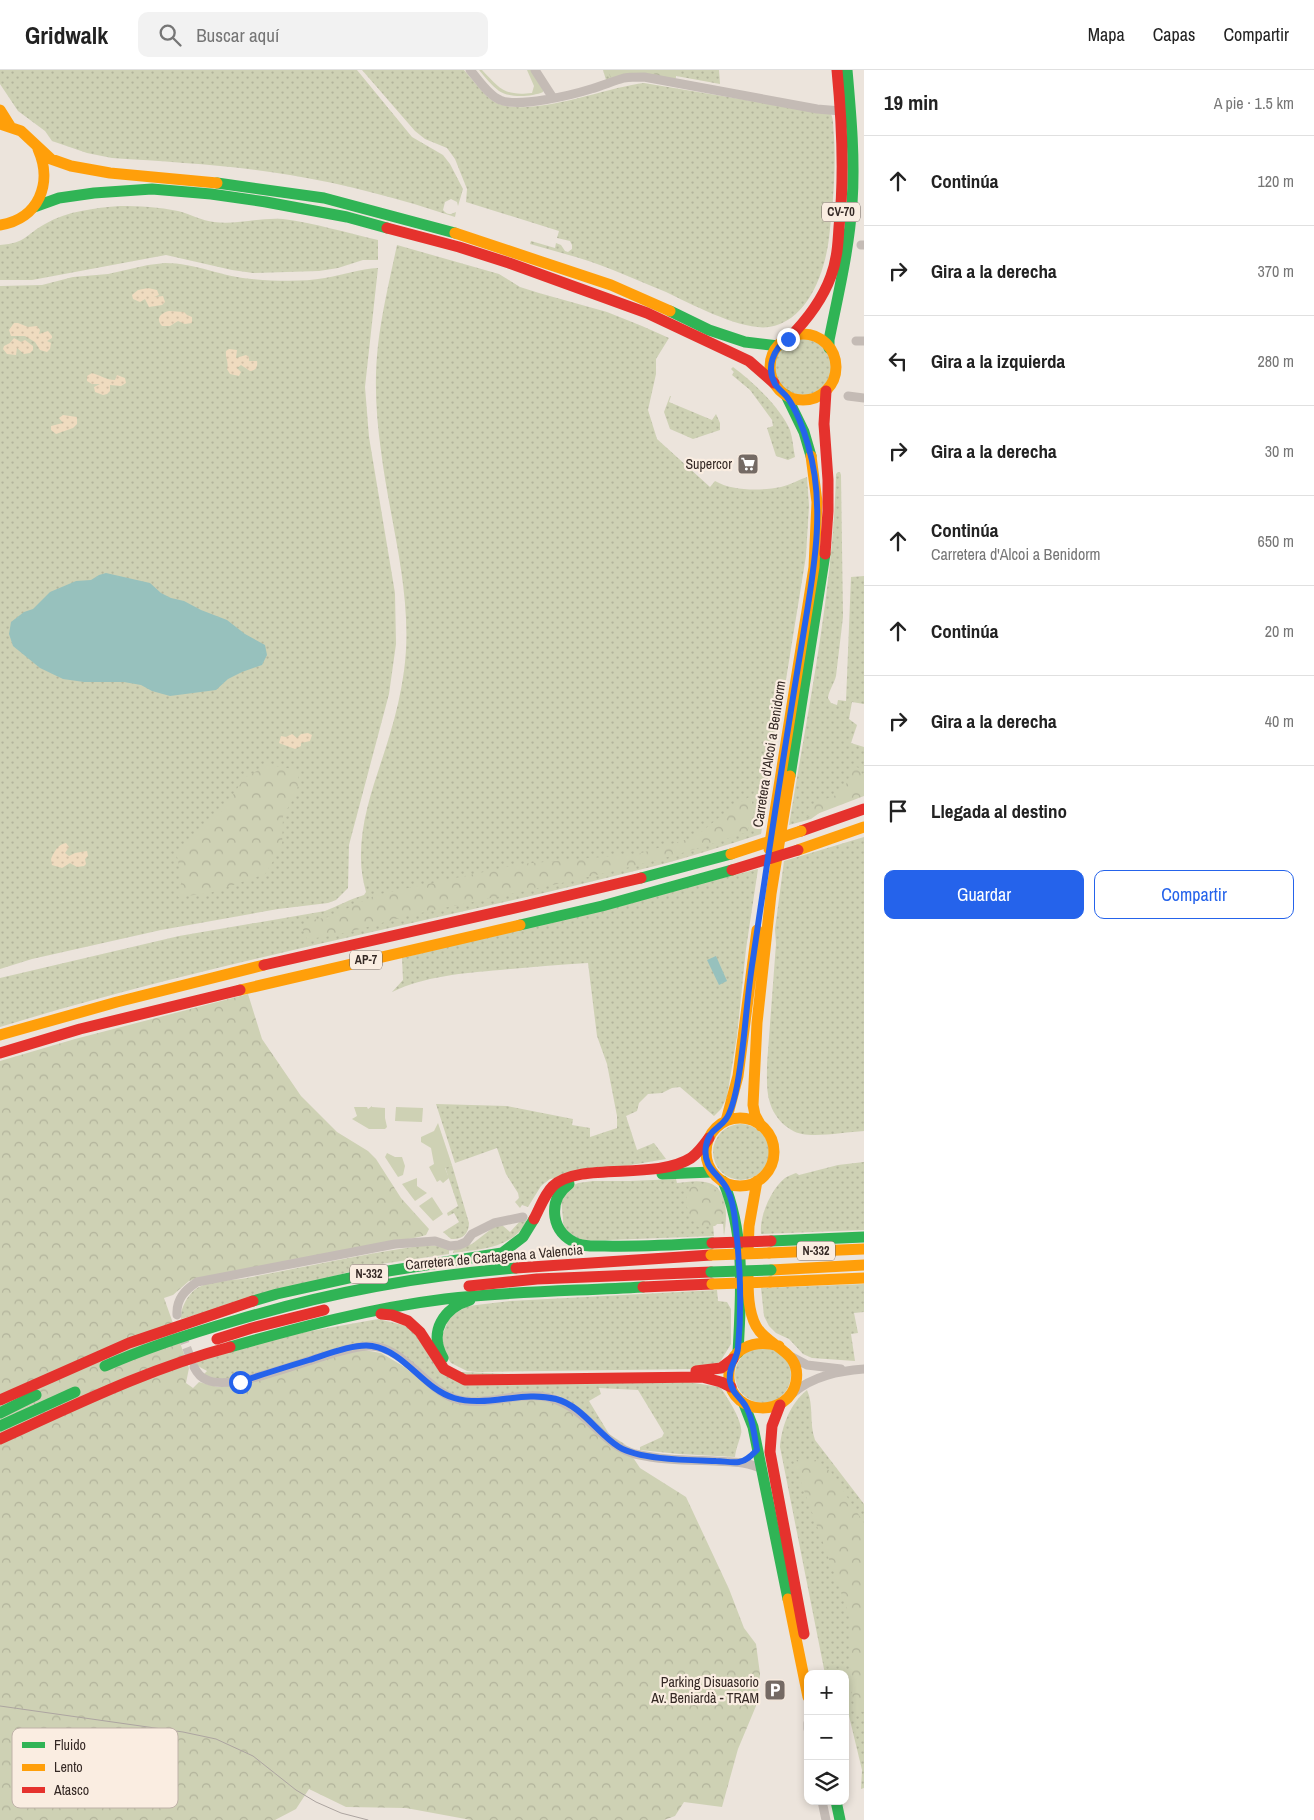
<!DOCTYPE html>
<html lang="es">
<meta charset="utf-8">
<style>
:root{--surface:#fff;--page:#f2f2f2;--text:#222;--muted:#767676;--line:#e0e0e0;--accent:#2563eb}
body{margin:0;font-family:"Archivo Narrow",sans-serif;background:var(--page);color:var(--text)}
.controls{position:absolute;right:15px;bottom:15px;display:grid;overflow:hidden;border-radius:10px;box-shadow:0 2px 8px #0003}
.controls button{width:45px;height:45px;display:grid;place-items:center;padding:0;border:0;border-bottom:1px solid var(--line);background:var(--surface);color:var(--text);font:25px sans-serif}
.stop{position:absolute;width:15px;height:15px;margin:-11px;border:4px solid #2563eb;border-radius:50%;background:#fff}
.stop.end{background:#2563eb;border-color:#fff;box-shadow:0 1px 5px #0008}
.list{margin:0;padding:0;list-style:none}
h2{display:flex;justify-content:space-between;align-items:center;height:65px;margin:0;padding:0 20px;font-size:21px}
h2 small{font-size:16px;font-weight:400;color:var(--muted)}
.list li{display:grid;grid-template-columns:32px 1fr auto;gap:15px;align-items:center;box-sizing:border-box;height:90px;padding:0 20px;border-top:1px solid var(--line)}
.list b{display:block;font-size:19px;white-space:nowrap}
.list p{margin:0;font-size:16px;white-space:nowrap;color:var(--muted)}
.list em{font-size:16px;font-style:normal;color:var(--muted)}
.actions{display:flex;gap:10px;padding:15px 20px}
.actions a{flex:1;padding:11px 0;border:1px solid var(--accent);border-radius:10px;text-align:center;font-size:18px;color:var(--accent)}
.actions .main{background:var(--accent);color:#fff}
.icon{flex:none;width:28px;height:28px;fill:none;stroke:currentColor;stroke-width:2;stroke-linecap:round;stroke-linejoin:round}
.map{position:relative;flex:none;width:864px;height:1750px;overflow:hidden}
header{display:flex;align-items:center;gap:30px;box-sizing:border-box;height:70px;padding:0 25px;background:var(--surface);border-bottom:1px solid var(--line)}
header strong{font-size:24px}
nav{display:flex;gap:28px;margin-inline-start:auto;font-size:18px}
.search{width:350px;height:45px;background:var(--page);display:flex;align-items:center;gap:12px;box-sizing:border-box;padding:0 18px;border-radius:10px;color:var(--muted);font-size:19px}
main{display:flex}
aside{flex:1;background:var(--surface)}
.map>svg:first-child{display:block}
.grass{fill:url(#grass-dots)}
.forest{fill:url(#forest-crowns)}
.sand{fill:url(#sand-dots)}
.garden{fill:#ced1b4}
.water{fill:#97c1bd}
.lines{fill:none;stroke-linecap:round;stroke-linejoin:round}
.street-tunnel{stroke:#c7beb7;stroke-width:9;stroke-dasharray:9 4.5;stroke-linecap:butt}
.street{stroke:#c4bbb5;stroke-width:9}
.fast{stroke:#30b455;stroke-width:11}
.slow{stroke:#ff9f0a;stroke-width:11}
.jam{stroke:#e5322d;stroke-width:11}
.tram{stroke:#aca4a0;stroke-width:1}
.fast-bridge{stroke:#30b455;stroke-width:11}
.slow-bridge{stroke:#ff9f0a;stroke-width:11}
.jam-bridge{stroke:#e5322d;stroke-width:11}
.route{stroke:#2563eb;stroke-width:6}
.labels{text-anchor:middle;dominant-baseline:central;stroke-width:4.5;stroke-linejoin:round;paint-order:stroke}
.shield{fill:#faede1;stroke:#6f635d;stroke-width:1}
.shield-label{font-size:12px;font-weight:bold;fill:#342824}
.poi-label{font-size:14px;fill:#342824;stroke:#faede1;text-anchor:end}
.street-label{font-size:14px;fill:#342824;stroke:#faede1}
.key{fill:#faede1;stroke:#bfb2a8;stroke-width:1}
.key-label{font-size:14px;fill:#342824}
</style>
<header>
<strong>Gridwalk</strong>
<div class="search"><svg class="icon" aria-label="search" viewBox="0 0 24 24"><circle cx="10" cy="10" r="6"/><path d="M15 15l6 6"/></svg>Buscar aquí</div>
<nav><a>Mapa</a><a>Capas</a><a>Compartir</a></nav>
</header>
<main>
<div class="map">
<svg width="864" height="1750" viewBox="0 0 864 1750">
<defs>
<pattern id="grass-dots" width="8" height="8" patternUnits="userSpaceOnUse" patternTransform="scale(1.25)"><rect width="8" height="8" fill="#ced1b4"/><path d="M2 2h.1M6 6h.1" fill="none" stroke="#b2b39b" stroke-width="1.8" stroke-linecap="round"/></pattern>
<pattern id="forest-crowns" width="20" height="18" patternUnits="userSpaceOnUse" patternTransform="scale(1.25)"><rect width="20" height="18" fill="#ced1b4"/><path d="M2 6a3 3 0 1 1 6 0M12 15a3 3 0 1 1 6 0" fill="none" stroke="#b2b39b"/></pattern>
<pattern id="sand-dots" width="8" height="8" patternUnits="userSpaceOnUse" patternTransform="scale(1.25)"><rect width="8" height="8" fill="#efdbbf"/><path d="M2 2h.1M6 6h.1" fill="none" stroke="#cebca4" stroke-width="1.8" stroke-linecap="round"/></pattern>
</defs>
<rect width="100%" height="100%" fill="#ece4dc"/>
<path class="grass" d="M0 0H357L412 67 443 85 450 94 463 119 458 136 457 132 451 129 445 132 443 140C447 145 450 145 456 142L455 147C401 129 345 114 290 105 231 95 171 92 112 88L87 83 52 71 45 61 18 41 0 14Z
M362 0H464C473 10 482 23 493 31 524 51 606 17 644 13L831 44C834 50 833 59 834 66 836 100 833 135 829 168 825 202 808 251 769 257 742 261 691 234 666 222 648 215 631 207 613 200 586 189 558 182 530 174L531 171 555 178 556 173 561 175 565 181 568 182 572 179V175L570 171 557 168 559 161 466 132 467 119 455 89 447 78 425 69 415 61Z
M603 0H719L720 14 676 6V8L664 6 606 10Z
M120 136C140 136 159 137 178 141 190 144 202 151 214 152 237 155 260 147 283 149 315 153 347 163 378 170V190H363L338 198 319 201 253 203 232 200 166 185 32 210H0V175C26 173 25 165 45 154 67 141 95 138 120 136Z
M397 175 499 204 520 217 539 223 607 242 642 256 669 268 656 289V304L648 340 657 369 710 417 715 411C732 421 761 421 781 417 790 415 798 410 807 407L809 436 806 486 761 764C726 775 691 787 655 796 437 851 215 891 0 957V908L179 866 325 841C338 836 350 829 364 825L366 822C363 811 361 800 361 789 360 745 378 705 390 664 396 644 401 623 404 601 414 527 390 454 381 381 376 346 374 310 378 275 382 241 390 208 397 175Z
M165 193C195 193 223 207 252 209 276 211 302 212 325 208 343 205 360 199 378 198L365 317 369 367 395 523 396 574 389 624 349 775 348 818 336 830 328 833 278 839 161 860 32 889 0 899V216L42 215 73 207 108 204 148 195Z
M775 297a28 28 0 1 1 56 0a28 28 0 1 1-56 0Z
M733 297C752 311 781 338 790 360 793 369 793 378 795 387L788 390 776 386 767 358 773 356 772 350 750 320 732 305 734 302 731 299Z
M670 326H671L669 332 712 350 716 344 720 353V360L693 369 670 359 664 342Z
M838 402H840L841 405 843 547 836 606C834 614 829 620 828 628L831 633 837 635 838 630 846 631 851 507 864 506V634L852 632 849 649 857 655 851 673 864 677V724L822 741 811 749 789 755C808 638 833 522 836 404Z
M864 767V1061C846 1062 819 1067 802 1064 787 1061 774 1047 770 1033 766 1021 767 1007 767 994L776 874 775 859 784 791Z
M758 799 746 879 737 966 727 1027 721 1039 714 1046 680 1017 672 1018 662 1023 648 1024 639 1033 637 1041 626 1046 637 1080 654 1073 666 1089 550 1109 541 1116 528 1137 522 1135 520 1138 515 1132 519 1128 518 1123 506 1104 497 1078 455 1093 436 1034 507 1036 573 1049 572 1055 590 1058V1067L617 1058V1046L607 994 597 966 588 893C559 895 529 897 500 900 464 903 425 906 392 922L403 910 402 888Z
M713 1082a28 28 0 1 1 56 0a28 28 0 1 1-56 0Z
M864 1092V1160L761 1164C759 1147 771 1119 785 1108 788 1106 793 1104 796 1103L799 1105 838 1095Z
M452 1095 469 1153C469 1164 462 1170 451 1169L443 1162 459 1152 454 1143 448 1146 447 1143 458 1136 445 1097Z
M676 1109 677 1113C686 1112 696 1110 705 1112 730 1116 727 1148 724 1166L723 1154H713L714 1166 582 1171 564 1160 561 1128 568 1118 578 1113 593 1111H630Z
M522 1149 527 1151C512 1179 481 1179 453 1183L454 1179 472 1174 495 1156 502 1155 510 1162Z
M426 1175 441 1176 449 1179V1184L374 1195 181 1249C180 1238 189 1222 199 1217 213 1209 235 1211 252 1207 310 1196 367 1183 426 1175Z
M864 1214V1242L854 1243 858 1263 851 1264 855 1291 812 1288 803 1284 789 1269 776 1263 769 1256 764 1246 761 1218Z
M717 1220 718 1231 727 1232 731 1239V1274L720 1292 696 1299 478 1302 467 1301 451 1293 445 1284 442 1266 450 1246 468 1236 510 1231Z
M378 1249 411 1257 439 1301 681 1311 720 1317C727 1327 744 1352 741 1364 739 1372 736 1378 735 1387L679 1384 640 1380V1377L662 1367 664 1363 638 1320 599 1318 601 1324 589 1331 609 1364 626 1375C603 1370 583 1336 559 1326 529 1313 488 1336 454 1324 438 1318 428 1303 414 1295 407 1291 368 1273 361 1273 328 1274 228 1325 204 1304L207 1301 196 1295 197 1290 300 1263Z
M735 1305a28 28 0 1 1 56 0a28 28 0 1 1-56 0Z
M807 1320C814 1335 809 1353 815 1370L864 1434V1718L861 1719 862 1700 849 1646H845V1604H825L780 1377C782 1355 790 1334 807 1320Z"/>
<path class="forest" d="M607 0H674L676 10 652 4H641L612 10Z
M268 695 299 700 297 723 283 746 282 777 265 804 210 823 178 827 182 809 176 782 224 739 244 708Z
M853 696 859 698 862 704 864 703V726L809 747 805 744C811 730 826 731 838 724 847 718 849 706 853 696Z
M751 726 754 745 747 762C641 800 530 819 420 843 382 851 346 866 307 869L301 855 313 850 329 847 376 825 479 803 521 794 638 784 695 767 731 738Z
M248 924 262 969 301 1026 337 1062 368 1081 376 1089 401 1128 429 1159 426 1165 419 1167 199 1208 189 1211 173 1225 164 1228 189 1298 186 1313 193 1318 199 1312 218 1317 245 1314 339 1285 364 1280 381 1283 403 1296 441 1326 541 1330 558 1334 571 1342 599 1366 632 1386 640 1398 686 1427 729 1519 744 1558 756 1574 760 1604 756 1636 738 1679 722 1737 684 1732 675 1746 664 1750H471L406 1738 346 1737 309 1719 296 1739 275 1750H0V991L75 969Z
M697 1114C720 1115 723 1127 724 1148L715 1156 698 1157C688 1145 683 1134 689 1118Z
M793 1390H816L831 1402 864 1453V1642L855 1640 851 1618 849 1544Z"/>
<path class="sand" d="M148 218 157 220 159 225 154 227 163 226 165 232 162 235 149 237 145 229 140 232 133 229 132 225 138 220Z
M169 241 184 242 187 245 192 247V253L185 254 178 251 170 256H162C155 248 161 243 169 241Z
M14 253H18L28 257 37 256 40 260 39 264 48 261 52 266V268L47 271 51 273 50 279 47 282 40 280 35 272 25 266H11L9 260Z
M14 268 21 272 25 270 33 276V280L30 283 24 284 17 278 16 285 7 284 3 279 4 276 10 273Z
M229 279 237 280 236 288 246 285 249 287V291H257C258 296 256 301 250 301L241 295 237 298 241 302 239 306 230 304 227 299C229 291 225 288 226 281Z
M92 303C100 305 106 310 115 310L117 305 125 308 126 313 121 316 110 315V321L107 324 103 325 95 322 94 317 100 314H92L87 311V306Z
M63 345 77 347V354L73 358 56 364 51 360V356L63 353 59 348Z
M308 663 312 665 310 671 301 673V676L295 679 279 673 281 666 286 667 292 664 297 668 301 664Z
M66 773 69 777 65 783 69 786 75 783 87 781 88 786 85 789 86 794 84 796 77 797 70 793 62 798 52 795 51 789C54 782 58 774 66 773Z"/>
<path class="garden" d="M479 0H482C500 19 504 26 532 23L534 16 527 0H531L543 20V22C532 27 509 28 499 21 491 15 485 7 479 0Z
M372 1036V1037L385 1038V1048L387 1057 385 1059H369L352 1049 357 1046 354 1037H367L368 1039Z
M396 1037 423 1038 422 1052 395 1051Z
M438 1053 452 1095 445 1098 449 1108 443 1113 440 1110 437 1112 429 1097 434 1094 431 1078 421 1072V1067L434 1061Z
M387 1083 395 1087H402L405 1096 403 1105 398 1107 385 1087Z
M417 1108V1116L427 1123 415 1131 402 1114Z
M432 1127 443 1144 433 1151 419 1136Z"/>
<path class="water" d="M106 503 150 513 161 523 171 528 184 531 201 540 227 550 245 564 265 575 267 585 262 595 242 602 228 609 216 620 170 626 152 621 141 615 124 612H84L63 609 40 598 13 576 9 564 11 552 24 542 33 539 50 522 76 511 91 510 99 505Z
M716 886 727 911 719 915 707 890Z"/>
<g class="lines">
<path class="street-tunnel" d="M182 1265 192 1292"/>
<path class="street" d="M470 0C479 10 488 25 500 30 518 38 572 25 591 19 602 16 613 11 624 8 631 7 638 7 644 7L817 39 841 41
M535 0 553 28
M861 175H864
M856 271H864
M848 326 864 328
M177 1245C176 1229 185 1220 197 1212L395 1174 435 1171 450 1176 459 1175 466 1172 472 1164 494 1153 523 1147
M792 1287 807 1295 841 1299
M194 1297C197 1303 201 1308 207 1310 238 1324 327 1278 368 1276 401 1274 424 1317 453 1328 482 1338 511 1323 540 1326 585 1331 597 1373 635 1384 660 1390 688 1390 714 1391 730 1392 747 1391 762 1399
M793 1323C813 1306 839 1301 864 1299
M808 1653V1659
M822 1731 826 1750"/>
<path class="fast" d="M217 113 324 128 455 163
M34 137 59 128 94 123 152 119 211 124 266 132 347 147 387 158
M670 241 709 260 745 272 778 276
M829 278V270C838 225 849 180 852 134 855 89 851 45 847 0
M786 325 804 362 811 386
M790 706 825 484
M641 808 731 784
M520 855 602 836 732 800
M662 1104 712 1102
M723 1111C746 1165 741 1225 738 1283
M569 1114C558 1122 553 1133 555 1147 557 1160 566 1169 578 1174 586 1177 597 1176 605 1176 641 1177 676 1175 712 1173
M771 1171 864 1167
M253 1231 277 1224 363 1205 502 1183 523 1167 534 1149
M230 1277C301 1257 372 1238 445 1229 510 1221 577 1221 643 1217
M443 1288C428 1261 444 1238 470 1230
M105 1296C148 1277 192 1263 237 1250 332 1222 418 1206 516 1198
M744 1334 753 1357 788 1529
M0 1343 36 1325
M0 1356 75 1322
M836 1731 840 1750"/>
<path class="slow" d="M0 40 10 56
M0 54 21 61 51 89 71 96 110 103 217 113
M0 155C39 149 53 113 38 79
M455 163 611 215 670 241
M770 297a33 33 0 1 1 66 0a33 33 0 1 1-66 0Z
M769 779 814 497 817 432 811 386
M798 780 864 757
M240 920 520 855
M0 965 117 932 264 895
M706 1082a34 34 0 1 1 68 0a34 34 0 1 1-68 0Z
M726 1051 738 1006 757 860
M761 1056 755 1045 753 1035 757 953 771 824 790 706
M748 1182 749 1156 757 1111
M769 1183 864 1179
M771 1200 864 1195
M748 1204C748 1221 748 1241 756 1256 768 1278 802 1280 796 1312 789 1348 732 1346 729 1309 727 1278 754 1269 779 1276
M770 1212 864 1208
M788 1529 808 1627"/>
<path class="jam" d="M387 158 459 177 509 193 647 243 749 291 774 313
M788 269C806 251 822 231 831 206 837 190 838 174 839 157 845 105 842 52 837 0
M825 484 828 441V410L824 354 826 321
M801 761 864 739
M264 895 524 836 641 808
M0 983 80 959 240 920
M534 1149C540 1138 544 1125 553 1116 580 1091 655 1111 691 1088 698 1083 704 1075 709 1068
M516 1198 711 1185
M469 1216 537 1209 711 1202
M643 1217 712 1214
M381 1244 392 1245 408 1251 420 1262 444 1299 465 1310 702 1307 721 1312 731 1317
M217 1269 252 1258 324 1240
M696 1301 721 1298 733 1289
M0 1330 129 1273 253 1231
M780 1335 772 1356 770 1382 804 1564
M0 1369C75 1335 150 1298 230 1277"/>
<path class="tram" d="M0 1636 183 1662 216 1669 253 1686 296 1720 316 1732 341 1743 368 1750"/>
<path class="fast-bridge" d="M711 1202 771 1200"/>
<path class="slow-bridge" d="M731 784 801 761
M711 1185 769 1183
M712 1214 770 1212"/>
<path class="jam-bridge" d="M732 800 798 780
M712 1173 771 1171"/>
</g>
<g class="lines">
<path class="route" d="M240 1312C263 1304 286 1297 309 1290 325 1285 355 1273 372 1276 406 1282 422 1318 454 1328 487 1338 522 1320 556 1329 582 1336 597 1363 619 1377 640 1390 690 1390 716 1391 723 1391 732 1393 739 1392 746 1391 752 1385 757 1380 754 1365 753 1348 745 1335 739 1326 732 1323 730 1311 728 1297 737 1290 738 1278 742 1236 740 1191 735 1150 734 1140 732 1130 728 1121 721 1104 702 1100 706 1076 709 1059 719 1059 726 1049 732 1041 735 1026 737 1016 745 974 746 931 753 889 769 779 786 669 804 560 814 499 826 435 808 375 804 360 796 339 787 327 783 322 778 319 775 314 766 297 773 279 788 269"/>
</g>
<defs>
<g id="supermarket-square" transform="scale(1.125)"><rect x="-9" y="-9" width="18" height="18" rx="4" fill="#746a64" stroke="#faede1"/><path d="M-6-5.5h2.5l.6 2H6L4.5 2H-2.5L-4.4-4H-6ZM-1.5 3.2a1.3 1.3 0 1 0 .1 0ZM3 3.2a1.3 1.3 0 1 0 .1 0Z" fill="#fff"/></g>
<g id="parking-square" transform="scale(1.125)"><rect x="-9" y="-9" width="18" height="18" rx="4" fill="#746a64" stroke="#faede1"/><path d="M-3.5-5.5H1a3.5 3.5 0 0 1 0 7H-1V5.5H-3.5ZM-1-3.4V-.6H.8a1.4 1.4 0 0 0 0-2.8Z" fill="#fff"/></g>
</defs>
<g fill-rule="evenodd">
<use href="#supermarket-square" x="748" y="394"/>
<use href="#parking-square" x="775" y="1620"/>
</g>
<g class="labels">
<g class="shield">
<rect x="822" y="132.5" width="38" height="19" rx="4"/>
<rect x="350" y="880.5" width="32" height="19" rx="4"/>
<rect x="797" y="1171.5" width="38" height="19" rx="4"/>
<rect x="350" y="1194.5" width="38" height="19" rx="4"/>
</g>
<g class="shield-label">
<text x="841" y="142">CV-70</text>
<text x="366" y="890">AP-7</text>
<text x="816" y="1181">N-332</text>
<text x="369" y="1204">N-332</text>
</g>
<g class="poi-label">
<text x="732" y="394">Supercor</text>
<text x="759" y="1612">Parking Disuasorio<tspan x="759" dy="16">Av. Beniardà - TRAM</tspan></text>
</g>
<g class="street-label">
<text transform="translate(769 684) rotate(-81)">Carretera d'Alcoi a Benidorm</text>
<text transform="translate(494 1187) rotate(-5)">Carretera de Cartagena a Valencia</text>
</g>
</g>
<rect x="12" y="1658" width="166" height="80" rx="8" class="key"/>
<rect x="22" y="1672" width="23" height="6" fill="#30b455"/>
<rect x="22" y="1694" width="23" height="7" fill="#ff9f0a"/>
<rect x="22" y="1717" width="23" height="6" fill="#e5322d"/>
<g class="key-label">
<text x="54" y="1680">Fluido</text>
<text x="54" y="1702">Lento</text>
<text x="54" y="1725">Atasco</text>
</g>
</svg>
<div class="controls">
<button>+</button>
<button>−</button>
<button><svg class="icon" aria-label="layers" viewBox="0 0 24 24"><path d="M12 4l9 5-9 5-9-5zM3 14l9 5 9-5"/></svg></button>
</div>
<div class="stop" style="left:240px;top:1312px"></div>
<div class="stop end" style="left:788px;top:269px"></div>
</div>
<aside>
<h2>19 min<small>A pie · 1.5 km</small></h2>
<ul class="list">
<li><svg class="icon" aria-label="ahead" viewBox="0 0 24 24"><path d="M12 20V5M6 11l6-6 6 6"/></svg><div><b>Continúa</b></div><em>120 m</em></li>
<li><svg class="icon" aria-label="right" viewBox="0 0 24 24"><path d="M7 20v-9h11M14 6l5 5-5 5"/></svg><div><b>Gira a la derecha</b></div><em>370 m</em></li>
<li><svg class="icon" aria-label="left" viewBox="0 0 24 24"><path d="M17 20v-9H6M10 6l-5 5 5 5"/></svg><div><b>Gira a la izquierda</b></div><em>280 m</em></li>
<li><svg class="icon" aria-label="right" viewBox="0 0 24 24"><path d="M7 20v-9h11M14 6l5 5-5 5"/></svg><div><b>Gira a la derecha</b></div><em>30 m</em></li>
<li><svg class="icon" aria-label="ahead" viewBox="0 0 24 24"><path d="M12 20V5M6 11l6-6 6 6"/></svg><div><b>Continúa</b><p>Carretera d'Alcoi a Benidorm</p></div><em>650 m</em></li>
<li><svg class="icon" aria-label="ahead" viewBox="0 0 24 24"><path d="M12 20V5M6 11l6-6 6 6"/></svg><div><b>Continúa</b></div><em>20 m</em></li>
<li><svg class="icon" aria-label="right" viewBox="0 0 24 24"><path d="M7 20v-9h11M14 6l5 5-5 5"/></svg><div><b>Gira a la derecha</b></div><em>40 m</em></li>
<li><svg class="icon" aria-label="arrive" viewBox="0 0 24 24"><path d="M6 21V4h12l-3 4 3 4H6"/></svg><div><b>Llegada al destino</b></div></li>
</ul>
<div class="actions"><a class="main">Guardar</a><a>Compartir</a></div>
</aside>
</main>
